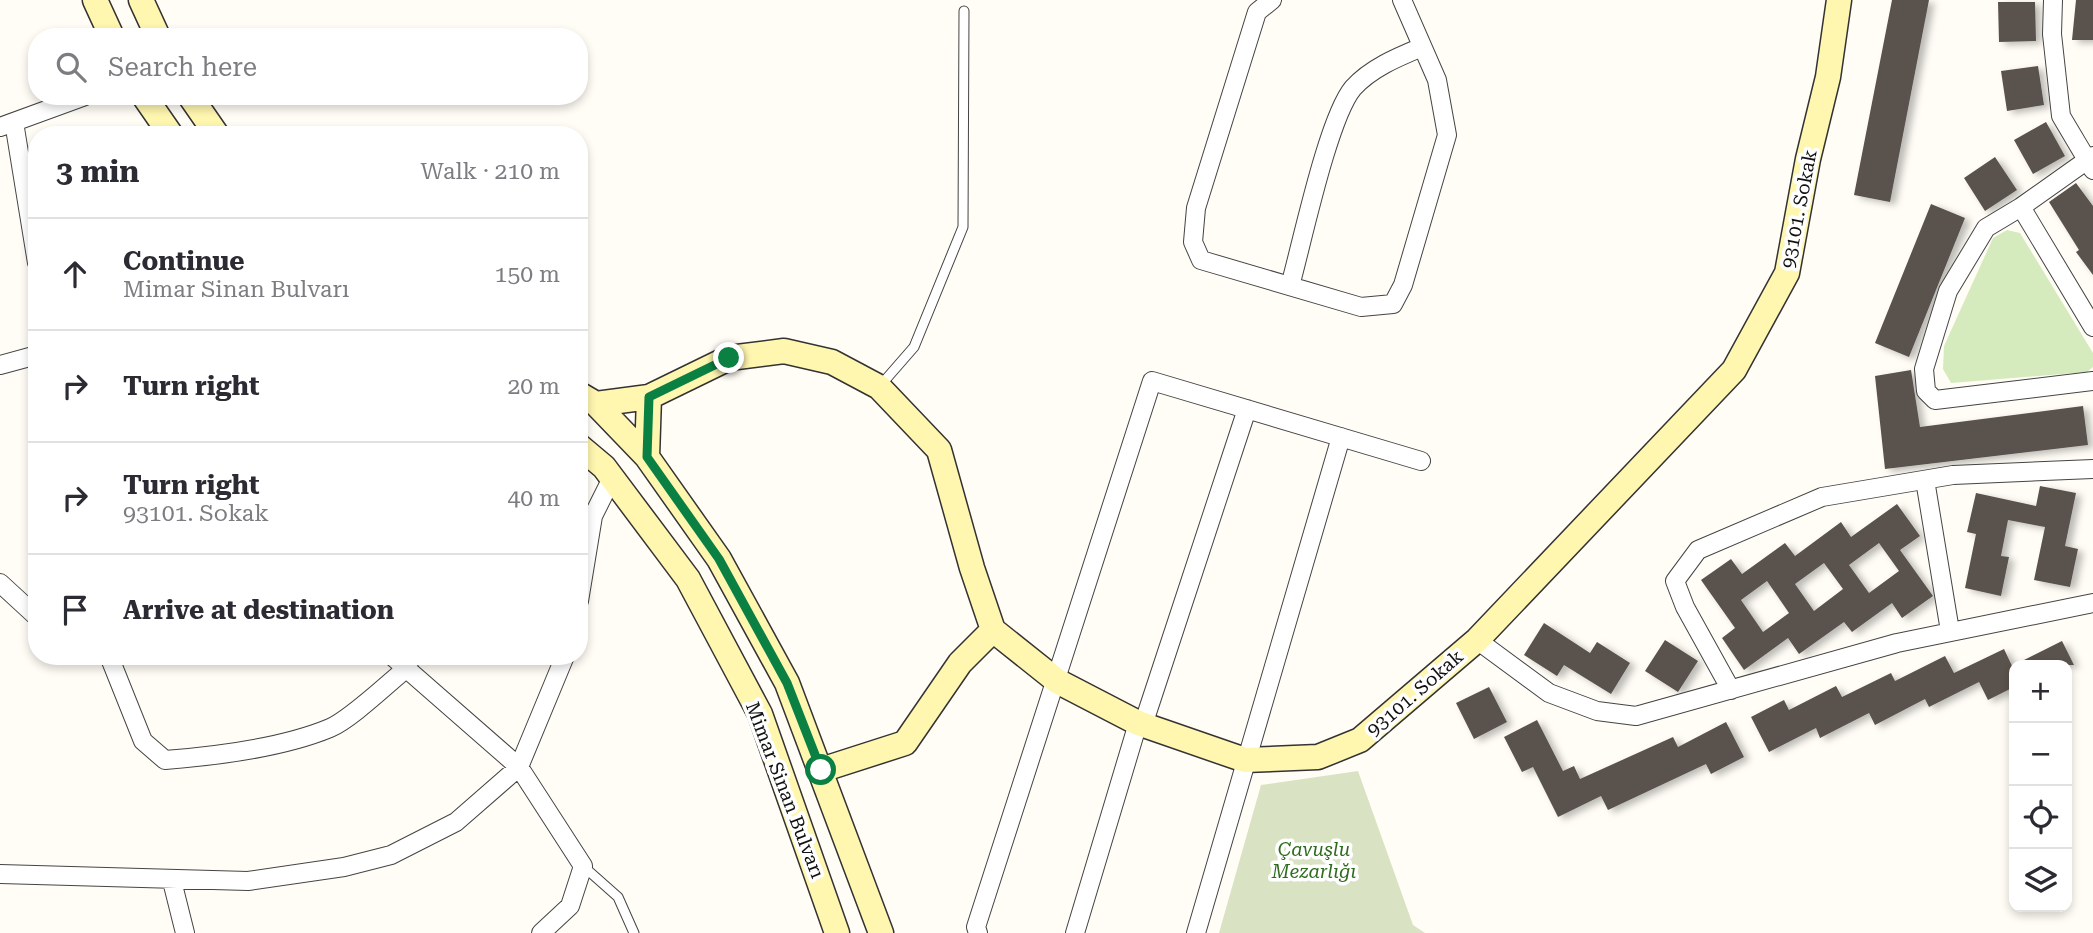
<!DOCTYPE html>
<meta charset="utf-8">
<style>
:root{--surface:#fff;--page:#f7f7f7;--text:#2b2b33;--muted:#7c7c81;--line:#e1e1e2}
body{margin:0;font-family:"Roboto Serif",serif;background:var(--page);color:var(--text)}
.controls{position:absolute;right:21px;bottom:21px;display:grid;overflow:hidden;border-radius:14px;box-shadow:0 4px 10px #0003}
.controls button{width:63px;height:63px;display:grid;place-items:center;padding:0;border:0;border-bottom:2px solid var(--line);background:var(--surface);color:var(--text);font:35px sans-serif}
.stop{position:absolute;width:21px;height:21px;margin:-16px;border:5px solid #0b8043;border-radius:50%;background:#fff}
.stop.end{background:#0b8043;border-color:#fff;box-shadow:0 2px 7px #0008}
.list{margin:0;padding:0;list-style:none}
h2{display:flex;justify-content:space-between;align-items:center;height:91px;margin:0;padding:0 28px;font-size:30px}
h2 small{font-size:23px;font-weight:400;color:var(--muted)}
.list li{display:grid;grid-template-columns:46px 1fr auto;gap:21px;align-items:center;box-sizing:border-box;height:112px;padding:0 28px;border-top:2px solid var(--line)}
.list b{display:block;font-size:26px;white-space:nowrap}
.list p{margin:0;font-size:23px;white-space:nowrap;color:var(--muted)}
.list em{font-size:23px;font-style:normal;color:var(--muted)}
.icon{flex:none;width:38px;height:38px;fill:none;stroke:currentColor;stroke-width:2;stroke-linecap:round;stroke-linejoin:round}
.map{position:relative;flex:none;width:2093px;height:933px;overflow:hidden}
.search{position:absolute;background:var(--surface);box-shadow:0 4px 10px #0003;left:28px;top:28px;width:560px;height:77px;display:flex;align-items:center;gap:18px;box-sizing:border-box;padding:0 24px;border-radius:28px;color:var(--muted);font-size:26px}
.panel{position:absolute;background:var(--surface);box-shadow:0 4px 10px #0003;left:28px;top:126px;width:560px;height:539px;border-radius:28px}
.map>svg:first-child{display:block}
.green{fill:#d5ebbd}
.cemetery{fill:#d9e3c4}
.building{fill:#5a524d;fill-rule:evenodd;filter:url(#shadow)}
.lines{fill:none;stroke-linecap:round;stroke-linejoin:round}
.lane-casing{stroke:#444;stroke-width:11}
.street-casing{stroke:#444;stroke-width:20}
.secondary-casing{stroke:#333;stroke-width:27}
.lane{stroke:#fff;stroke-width:9}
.street{stroke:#fff;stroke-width:18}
.secondary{stroke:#fff6b0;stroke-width:24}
.route{stroke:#0b8043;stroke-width:9}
.labels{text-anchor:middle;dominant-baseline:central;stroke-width:7;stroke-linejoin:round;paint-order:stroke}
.street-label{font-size:19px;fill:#111;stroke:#fff}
.park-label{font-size:19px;font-style:italic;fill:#2f6b1f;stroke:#fff}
</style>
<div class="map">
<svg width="2093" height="933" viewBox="0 0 2093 933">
<defs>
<filter id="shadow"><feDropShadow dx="5.5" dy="3" stdDeviation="3.5" flood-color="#0004"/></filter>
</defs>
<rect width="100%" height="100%" fill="#fffdf5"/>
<path class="green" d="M2007 230 2020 233 2093 353V367L2087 372 1951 383 1943 369 1944 346 1993 238Z"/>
<path class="cemetery" d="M1358 771 1413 925 1425 933H1219L1261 785Z"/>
<path class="building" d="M1892 0H1929L1890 202 1854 195Z
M2076 0H2093V40H2072Z
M1998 2H2035L2036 41 1999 42Z
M2038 66 2044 105 2007 111 2001 71Z
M2046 122 2065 156 2033 174 2014 140Z
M1995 157 2017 190 1985 211 1964 178Z
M2076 183 2093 206V275L2076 252 2079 250 2049 202Z
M1931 204 1965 218 1909 357 1875 343Z
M1911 370 1920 427 2083 406 2088 445 1885 469 1875 376Z
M2040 486 2076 493 2065 546 2078 549 2070 587 2034 580 2045 527 2008 520 2001 556 2009 557 2001 596 1965 588 1976 534 1967 532 1976 493 2036 506Z
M1897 504 1920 536 1900 550 1933 596 1902 618 1892 603 1852 632 1844 622 1799 654 1788 638 1744 670 1722 638 1735 628 1701 580 1731 559 1742 574 1785 543 1795 556 1841 522 1851 537ZM1879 543 1899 571 1869 593 1849 565ZM1824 563 1843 589 1814 611 1795 584ZM1767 581 1789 613 1763 632 1741 600Z
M1544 623 1590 653 1597 642 1630 663 1611 694 1564 665 1557 676 1524 655Z
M1665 640 1698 661 1678 692 1645 671Z
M2062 641 2074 665H2014Z
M2004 649 2014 670V687L1988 700 1979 682 1929 707 1925 699 1875 725 1869 713 1820 738 1816 728 1769 752 1751 717 1784 700 1789 710 1836 686 1842 697 1891 673 1895 681 1945 656 1954 673Z
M1489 687 1507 722 1474 739 1456 703Z
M1537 720 1563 771 1574 766 1580 779 1673 737 1678 747 1726 722 1744 757 1711 774 1706 764 1608 810 1601 796 1558 817 1533 767 1522 772 1504 737Z"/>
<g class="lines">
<g class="lane-casing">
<path id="lane" d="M880 386 914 347 963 227 964 11
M583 866 618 897 634 933"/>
</g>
<g class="street-casing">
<path id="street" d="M1272 0 1257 12 1196 208 1193 242 1201 260 1361 307 1393 304 1403 285 1447 135 1437 80 1402 0
M2053 0 2052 34 2061 116 2093 170
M14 122 37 263
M0 127 85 96
M2021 207 2093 156
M1290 286C1302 243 1328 118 1353 88 1371 68 1398 57 1422 47
M2093 327 2021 207 1986 228 1948 291 1924 369 1926 391 1935 400 2093 381
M0 365 37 355
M1925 480 1950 631
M0 583 37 617
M579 601 593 516 612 478
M1477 640 1549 693 1597 711 1636 716 1897 643 2093 603
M109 656 143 741 165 760C216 756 282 748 330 728 351 719 387 684 407 668L411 656
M392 656 519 767 583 866 570 906 541 933
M1731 690 1685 607 1675 581 1698 550 1822 497 1953 475 2093 469
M1143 725 1247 409
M0 874 248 881 344 867 391 855 456 822 519 767 565 656
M172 881 185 933
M978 933 976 927 1152 381 1421 461
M1075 933 1138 723
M1196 933 1341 437"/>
</g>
<g class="secondary-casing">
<path id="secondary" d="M95 0 112 37
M141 0 158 37
M144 96 171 135
M190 96 217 135
M579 394 596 404 647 457 719 559 787 683 881 933
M596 404 649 397 729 358 784 351 832 362 879 387 939 450 972 568 993 630 1057 681 1138 723 1245 760 1318 757 1360 740 1477 640 1734 370 1787 273 1808 159 1828 77 1839 0
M579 446 604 467 688 579 760 714 837 933
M647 457 649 397
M821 770 905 743 960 663 993 630"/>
</g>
<use href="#lane" class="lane"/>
<use href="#street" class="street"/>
<use href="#secondary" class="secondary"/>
</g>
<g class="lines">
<path class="route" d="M729 358 649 397 647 457 719 559 787 683 821 770"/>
</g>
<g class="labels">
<g class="street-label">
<text transform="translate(1799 209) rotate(-79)">93101. Sokak</text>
<text transform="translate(1415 693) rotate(-41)">93101. Sokak</text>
<text transform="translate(785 790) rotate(69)">Mimar Sinan Bulvarı</text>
</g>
<g class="park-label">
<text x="1314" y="849">Çavuşlu<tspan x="1314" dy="22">Mezarlığı</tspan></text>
</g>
</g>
</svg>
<div class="controls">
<button>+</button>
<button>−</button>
<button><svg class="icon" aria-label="locate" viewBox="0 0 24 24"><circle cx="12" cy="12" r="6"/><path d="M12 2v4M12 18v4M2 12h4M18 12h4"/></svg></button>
<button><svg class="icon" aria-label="layers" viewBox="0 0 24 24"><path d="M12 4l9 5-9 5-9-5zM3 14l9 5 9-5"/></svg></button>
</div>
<div class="stop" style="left:821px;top:770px"></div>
<div class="stop end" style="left:729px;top:358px"></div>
<div class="search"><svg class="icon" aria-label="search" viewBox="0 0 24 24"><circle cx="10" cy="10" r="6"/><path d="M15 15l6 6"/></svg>Search here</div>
<section class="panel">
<h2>3 min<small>Walk · 210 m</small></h2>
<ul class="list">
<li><svg class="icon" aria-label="ahead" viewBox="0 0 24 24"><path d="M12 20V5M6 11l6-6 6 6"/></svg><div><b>Continue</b><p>Mimar Sinan Bulvarı</p></div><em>150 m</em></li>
<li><svg class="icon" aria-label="right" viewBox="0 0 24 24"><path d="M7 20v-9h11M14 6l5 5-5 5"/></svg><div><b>Turn right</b></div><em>20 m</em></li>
<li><svg class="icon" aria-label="right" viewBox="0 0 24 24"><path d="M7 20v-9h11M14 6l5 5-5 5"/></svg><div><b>Turn right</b><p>93101. Sokak</p></div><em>40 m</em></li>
<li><svg class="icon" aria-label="arrive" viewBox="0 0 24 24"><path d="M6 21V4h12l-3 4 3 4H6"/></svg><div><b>Arrive at destination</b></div></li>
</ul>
</section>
</div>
